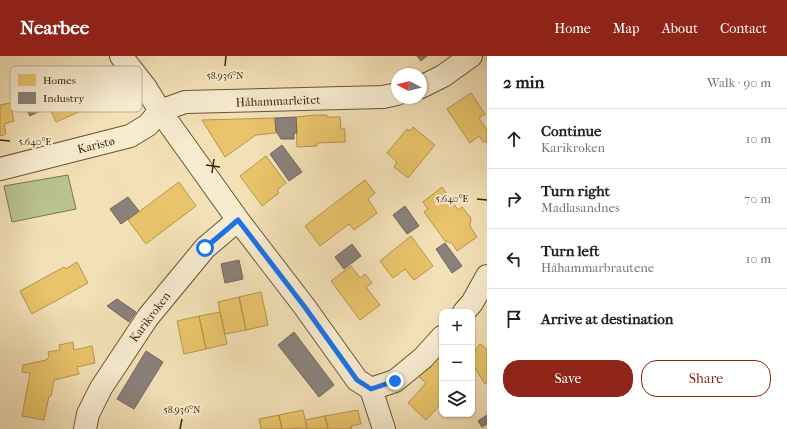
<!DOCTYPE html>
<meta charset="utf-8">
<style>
:root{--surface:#fff;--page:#f2f2f2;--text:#202124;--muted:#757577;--line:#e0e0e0;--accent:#8f2418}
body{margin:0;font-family:"IM FELL French Canon",serif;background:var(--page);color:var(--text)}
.controls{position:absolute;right:12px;bottom:12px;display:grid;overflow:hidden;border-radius:8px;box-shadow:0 1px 3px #0004}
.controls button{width:36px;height:36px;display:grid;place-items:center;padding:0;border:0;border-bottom:1px solid var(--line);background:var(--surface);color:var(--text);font:20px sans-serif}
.compass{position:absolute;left:391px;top:12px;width:36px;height:36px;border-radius:50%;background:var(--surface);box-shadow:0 1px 3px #0004;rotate:277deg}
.stop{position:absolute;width:12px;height:12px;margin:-9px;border:3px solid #1a73e8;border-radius:50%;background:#fff}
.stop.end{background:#1a73e8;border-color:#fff;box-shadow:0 1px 4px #0008}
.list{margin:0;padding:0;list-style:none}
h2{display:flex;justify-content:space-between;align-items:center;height:52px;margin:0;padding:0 16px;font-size:17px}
h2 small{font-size:13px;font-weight:400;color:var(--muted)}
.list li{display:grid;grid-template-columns:26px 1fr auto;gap:12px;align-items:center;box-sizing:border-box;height:60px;padding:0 16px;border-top:1px solid var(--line)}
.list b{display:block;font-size:15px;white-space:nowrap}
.list p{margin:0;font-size:13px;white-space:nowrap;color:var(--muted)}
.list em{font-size:13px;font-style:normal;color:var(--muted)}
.actions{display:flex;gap:8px;padding:12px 16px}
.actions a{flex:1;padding:9px 0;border:1px solid var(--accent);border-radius:16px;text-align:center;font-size:14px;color:var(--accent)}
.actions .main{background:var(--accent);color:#fff}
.icon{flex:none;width:22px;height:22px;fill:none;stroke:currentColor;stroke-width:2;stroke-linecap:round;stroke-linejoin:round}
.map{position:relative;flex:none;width:487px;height:373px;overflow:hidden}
header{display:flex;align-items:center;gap:24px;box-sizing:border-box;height:56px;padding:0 20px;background:var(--accent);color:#fff}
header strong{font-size:19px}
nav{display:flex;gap:22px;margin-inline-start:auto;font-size:14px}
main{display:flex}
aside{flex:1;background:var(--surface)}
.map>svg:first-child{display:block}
.green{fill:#b9c390;stroke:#7b744b}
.homes{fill:#e9c46a;stroke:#b5944c}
.industry{fill:#8a817c;stroke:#736559}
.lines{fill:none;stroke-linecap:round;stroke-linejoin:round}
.minor-casing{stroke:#6a5432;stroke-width:24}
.minor{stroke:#f7ebd0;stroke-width:22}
.route{stroke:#1a73e8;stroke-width:5}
.ticks{fill:none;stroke:#3d2506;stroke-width:1.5}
.labels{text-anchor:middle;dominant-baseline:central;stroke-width:4;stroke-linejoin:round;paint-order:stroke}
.street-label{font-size:12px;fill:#3d2506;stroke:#f7ebd0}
.key{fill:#f7ebd0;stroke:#bfb093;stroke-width:1}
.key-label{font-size:11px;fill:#3d2506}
.ticks-label{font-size:10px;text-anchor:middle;fill:#3d2506;stroke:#f7ebd0;stroke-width:4;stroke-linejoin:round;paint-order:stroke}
</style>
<header>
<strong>Nearbee</strong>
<nav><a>Home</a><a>Map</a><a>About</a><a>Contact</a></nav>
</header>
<main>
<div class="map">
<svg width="487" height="373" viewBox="0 0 487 373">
<rect width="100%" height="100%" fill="#f3e0b7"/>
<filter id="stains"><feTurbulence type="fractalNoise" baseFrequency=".005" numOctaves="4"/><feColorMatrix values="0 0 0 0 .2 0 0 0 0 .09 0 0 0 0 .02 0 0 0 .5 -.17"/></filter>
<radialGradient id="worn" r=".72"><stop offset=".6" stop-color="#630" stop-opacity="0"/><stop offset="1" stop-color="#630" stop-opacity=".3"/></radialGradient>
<path class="green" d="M68 119 76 153 12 166 4 130Z"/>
<path class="homes" d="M85 15 99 47 56 66 42 35Z
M471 37 485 58 479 62 487 74V86H483L479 80 470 87 447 53Z
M10 47 14 65 4 68 6 78 0 80V49Z
M316 59H327V61H340L341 73H345V86L317 87V90L297 91 296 61Z
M275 62 276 77 256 79 225 101 202 64Z
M413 71 435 89 408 122 394 111 397 106 387 97 407 73 410 75Z
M266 100 286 127 277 134 279 137 262 150 240 120Z
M365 124 375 137 368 143 377 157 354 174 349 168 320 190 305 170Z
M179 126 196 150 146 188 128 164Z
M442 131 458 154 462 151 471 162 470 170 477 181 457 195 452 187 445 185 424 156 428 153 423 146Z
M411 180 433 210 414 224 405 213 393 222 380 205Z
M77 206 88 227 32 258 20 235 64 211 66 213Z
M351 210 360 222 365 218 372 227 366 231 380 249 360 264 331 225Z
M261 236 268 269 246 274 239 241Z
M239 241 246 274 225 278 218 246Z
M220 256 227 288 206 293 199 260Z
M199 260 206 293 184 298 177 265Z
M73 286 74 294 92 290 95 307 77 311 79 318 54 324 51 340H49L44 364 22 360 30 317 22 316 23 309 46 304 49 301 48 296 60 294 59 289Z
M480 288 487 293V325L485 328 472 308V298Z
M436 301 442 306V347L426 364 408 347 426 327 418 320Z
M303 354 307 372 282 373 279 359Z
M358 354 361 368 351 370 352 373H328L325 360Z
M279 359 282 373H261L259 363Z
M325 360 328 373H306L307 372 305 364Z"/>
<path class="industry" d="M417 0H427L421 5Z
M37 28 48 51 30 60 18 37Z
M296 61 297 77H294V83H281L276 75 275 62Z
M282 89 302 116 289 125 270 98Z
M128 141 139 155 121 168 110 153Z
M405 150 419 170 407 178 393 159Z
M445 187 462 210 452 217 436 193Z
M352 188 361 200 344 213 335 201Z
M239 204 243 223 225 227 221 208Z
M117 243 136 256 129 266 107 250Z
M294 276 334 329 319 341 278 289Z
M146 295 163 306 134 353 117 343Z
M487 359V368L482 371 478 365Z"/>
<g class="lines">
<g class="minor-casing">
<path id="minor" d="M121 0 146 32 160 55 238 164 304 250 357 324 371 333 384 373
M421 31 443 20 471 0
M160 55 185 46 383 41 397 38
M0 113 130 80 148 69 160 55
M464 256 472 247 487 220
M371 333 395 325 423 302 442 281
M85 373 88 358 101 332 148 261 205 192 238 164"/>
</g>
<use href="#minor" class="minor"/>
</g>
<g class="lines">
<path class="route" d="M205 192 238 164 304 250 357 324 371 333 395 325"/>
</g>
<path class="ticks" d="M225 10 226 0M0 84 10 85M206 109 220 111M212 117 214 103M477 143 487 144M180 373 182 363"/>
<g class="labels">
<g class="street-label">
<text transform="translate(278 45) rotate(-2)">Håhammarleitet</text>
<text transform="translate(96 89) rotate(-14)">Karistø</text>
<text transform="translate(150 261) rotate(-53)">Karikroken</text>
</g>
</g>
<rect x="10" y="10" width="132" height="46" rx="6" class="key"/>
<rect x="18" y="18" width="18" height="12" fill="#e9c46a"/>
<rect x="18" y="36" width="18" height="12" fill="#8a817c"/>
<g class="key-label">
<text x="43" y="28">Homes</text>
<text x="43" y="46">Industry</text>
</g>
<g class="ticks-label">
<text x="225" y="23">58.936°N</text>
<text x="35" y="89">5.640°E</text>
<text x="452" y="146">5.640°E</text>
<text x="182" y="357">58.936°N</text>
</g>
<rect width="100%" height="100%" filter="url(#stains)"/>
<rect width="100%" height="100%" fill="url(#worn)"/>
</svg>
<div class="controls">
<button>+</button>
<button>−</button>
<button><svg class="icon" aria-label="layers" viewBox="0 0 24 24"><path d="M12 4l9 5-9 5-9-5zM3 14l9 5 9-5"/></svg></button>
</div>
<svg class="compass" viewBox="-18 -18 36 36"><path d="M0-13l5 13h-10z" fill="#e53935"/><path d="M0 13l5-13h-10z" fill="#757577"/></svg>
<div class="stop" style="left:205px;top:192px"></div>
<div class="stop end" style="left:395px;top:325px"></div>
</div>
<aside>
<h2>2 min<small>Walk · 90 m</small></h2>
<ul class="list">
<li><svg class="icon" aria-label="ahead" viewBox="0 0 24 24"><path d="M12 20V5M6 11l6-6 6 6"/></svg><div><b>Continue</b><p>Karikroken</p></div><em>10 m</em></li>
<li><svg class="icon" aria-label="right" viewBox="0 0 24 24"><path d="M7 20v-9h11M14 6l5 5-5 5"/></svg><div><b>Turn right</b><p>Madlasandnes</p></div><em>70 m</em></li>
<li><svg class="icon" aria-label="left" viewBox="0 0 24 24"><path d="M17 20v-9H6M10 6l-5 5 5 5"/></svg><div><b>Turn left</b><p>Håhammarbrautene</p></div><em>10 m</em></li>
<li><svg class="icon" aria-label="arrive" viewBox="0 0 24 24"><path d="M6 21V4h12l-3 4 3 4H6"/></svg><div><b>Arrive at destination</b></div></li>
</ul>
<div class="actions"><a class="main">Save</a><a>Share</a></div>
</aside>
</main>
